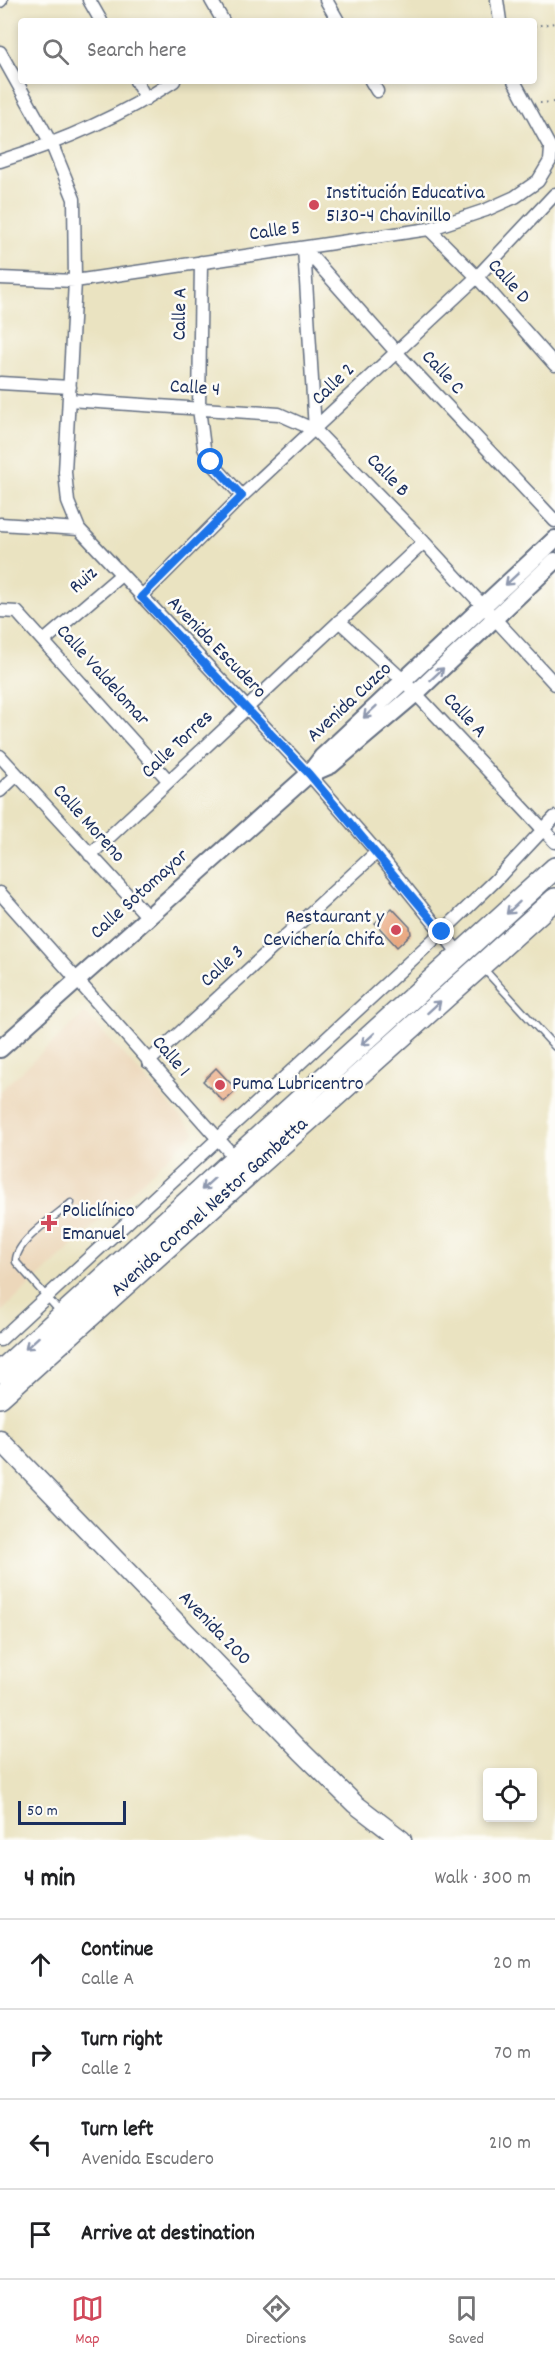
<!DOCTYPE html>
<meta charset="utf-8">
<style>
:root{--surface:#fff;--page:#f6f6f6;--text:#202124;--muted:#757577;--line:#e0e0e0;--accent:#d1495b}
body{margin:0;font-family:Dekko,sans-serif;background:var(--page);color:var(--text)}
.controls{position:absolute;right:18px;bottom:18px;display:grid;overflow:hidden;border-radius:6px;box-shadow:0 3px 9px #0003}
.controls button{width:54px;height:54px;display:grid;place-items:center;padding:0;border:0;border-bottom:2px solid var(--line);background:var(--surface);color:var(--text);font:30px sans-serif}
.scale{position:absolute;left:18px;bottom:15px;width:108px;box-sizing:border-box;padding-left:6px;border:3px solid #1b2f5e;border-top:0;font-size:16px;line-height:21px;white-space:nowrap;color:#1b2f5e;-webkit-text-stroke:4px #fdfcf7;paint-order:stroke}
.stop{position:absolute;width:18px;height:18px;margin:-14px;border:4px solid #1a73e8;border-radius:50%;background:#fff}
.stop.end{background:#1a73e8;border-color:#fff;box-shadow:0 2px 6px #0008}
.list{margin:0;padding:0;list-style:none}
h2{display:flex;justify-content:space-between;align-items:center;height:78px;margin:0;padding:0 24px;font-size:26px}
h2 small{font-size:20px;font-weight:400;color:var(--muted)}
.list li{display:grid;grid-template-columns:39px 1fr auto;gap:18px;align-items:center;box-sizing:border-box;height:90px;padding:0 24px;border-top:2px solid var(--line)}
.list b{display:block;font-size:22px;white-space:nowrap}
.list p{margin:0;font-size:20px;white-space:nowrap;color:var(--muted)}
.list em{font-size:20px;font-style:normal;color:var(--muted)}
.icon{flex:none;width:33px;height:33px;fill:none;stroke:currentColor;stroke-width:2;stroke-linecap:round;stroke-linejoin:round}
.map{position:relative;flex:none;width:555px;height:1840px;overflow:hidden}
.search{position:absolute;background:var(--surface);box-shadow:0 3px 9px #0003;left:18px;right:18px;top:18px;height:66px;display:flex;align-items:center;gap:15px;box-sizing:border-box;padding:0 21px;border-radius:6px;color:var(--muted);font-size:22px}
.sheet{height:438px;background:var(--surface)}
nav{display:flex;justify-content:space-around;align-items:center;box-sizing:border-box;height:84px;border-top:2px solid var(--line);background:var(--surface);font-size:16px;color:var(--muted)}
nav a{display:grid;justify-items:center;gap:3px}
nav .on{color:var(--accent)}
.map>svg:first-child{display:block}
.built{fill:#ecd7ba}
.building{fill:#e8a47c}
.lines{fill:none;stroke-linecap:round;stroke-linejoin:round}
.lane-casing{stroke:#636e81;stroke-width:9}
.street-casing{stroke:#636e81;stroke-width:15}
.secondary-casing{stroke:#636e81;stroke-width:20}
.primary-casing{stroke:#636e81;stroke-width:21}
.highway-casing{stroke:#636e81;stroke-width:24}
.path{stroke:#636e81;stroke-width:2;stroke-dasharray:1.5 4.5;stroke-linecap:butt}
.lane{stroke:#fff;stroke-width:6}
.street{stroke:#fff;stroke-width:12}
.secondary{stroke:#fff;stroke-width:16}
.primary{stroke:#fff;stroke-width:18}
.highway{stroke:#fff;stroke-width:21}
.oneway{stroke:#8d97ae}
.route{stroke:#1a73e8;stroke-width:8}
.poi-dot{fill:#d1495b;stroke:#fdfcf7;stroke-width:2}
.labels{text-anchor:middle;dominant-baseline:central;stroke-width:5;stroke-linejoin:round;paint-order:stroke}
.poi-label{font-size:20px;fill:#1b2f5e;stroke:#fdfcf7;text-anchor:start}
.street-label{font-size:20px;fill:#1b2f5e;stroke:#fdfcf7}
</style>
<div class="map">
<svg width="555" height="1840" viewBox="0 0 555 1840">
<rect width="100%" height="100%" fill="#fdfcf7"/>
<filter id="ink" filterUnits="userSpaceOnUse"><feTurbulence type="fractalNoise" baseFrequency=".0167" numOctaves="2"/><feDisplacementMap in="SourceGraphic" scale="12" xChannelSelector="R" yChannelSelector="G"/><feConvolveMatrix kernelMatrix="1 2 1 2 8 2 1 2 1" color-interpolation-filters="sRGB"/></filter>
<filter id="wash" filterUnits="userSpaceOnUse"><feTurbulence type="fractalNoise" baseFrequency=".008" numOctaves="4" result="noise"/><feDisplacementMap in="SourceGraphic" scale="24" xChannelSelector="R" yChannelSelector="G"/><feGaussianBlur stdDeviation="1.35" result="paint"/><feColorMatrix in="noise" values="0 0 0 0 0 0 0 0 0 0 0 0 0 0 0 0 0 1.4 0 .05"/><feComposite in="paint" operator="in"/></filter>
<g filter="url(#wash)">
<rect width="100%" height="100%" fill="#eae3c1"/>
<path class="built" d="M85 1013 195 1132 0 1313V1091Z"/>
<g id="blocks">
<path class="building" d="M392 908 410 927 411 934 397 947 375 923Z
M216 1068 237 1090 224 1102 203 1081Z"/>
</g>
</g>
<g filter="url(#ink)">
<use href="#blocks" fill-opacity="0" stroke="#636e81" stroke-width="1.5"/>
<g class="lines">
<g class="lane-casing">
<path id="lane" d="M483 968 555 1047
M61 1313 16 1262C14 1242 56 1216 71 1203"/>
</g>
<g class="street-casing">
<path id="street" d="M89 0 101 21
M211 0 223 21
M326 0 338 21
M497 0 500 21
M0 1 1 0
M0 52 52 145 74 199 75 281 65 472 68 502 79 529 309 774 377 852 461 956
M136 81 146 99
M371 81 377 91
M0 161C61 142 121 116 174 81
M429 229 477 277 555 365
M304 248 315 430 424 542 555 684
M304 248 396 352 555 521
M201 262 199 408 204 448 211 462 242 496
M0 278 75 281 429 229 486 210 515 197 538 181 550 161 551 149 514 81
M0 383 70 387
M69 400 279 414 315 430
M0 524 79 529
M141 597 242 496 477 277 555 194
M0 611 17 612 168 780
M339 621 404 681 555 842
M45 640 121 575
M0 756 148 917
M0 791 17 775
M90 855 424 542
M0 893 236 1159
M148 1062 377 852
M0 1340 442 932 495 881 555 817"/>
</g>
<g class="secondary-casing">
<path id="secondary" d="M310 774 331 765 416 693 555 561
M0 1049 309 774 322 757 555 539"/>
</g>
<g class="primary-casing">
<path id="primary" d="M0 1440 301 1751 355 1804 402 1840"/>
</g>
<g class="highway-casing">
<path id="highway" d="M0 1372 555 868
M0 1397 555 899"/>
</g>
<path class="path" d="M534 26 555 23
M540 103 555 102"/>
<use href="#lane" class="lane"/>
<use href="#street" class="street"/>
<use href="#secondary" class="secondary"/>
<use href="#primary" class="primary"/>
<use href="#highway" class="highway"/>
</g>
<defs><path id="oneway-shaft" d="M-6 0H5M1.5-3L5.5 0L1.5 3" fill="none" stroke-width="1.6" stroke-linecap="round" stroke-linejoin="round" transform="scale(1.5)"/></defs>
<g class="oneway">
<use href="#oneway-shaft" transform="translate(512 579) rotate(137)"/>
<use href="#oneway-shaft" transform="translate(437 674) rotate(-43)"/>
<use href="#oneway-shaft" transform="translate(370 712) rotate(137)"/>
<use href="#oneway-shaft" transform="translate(513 908) rotate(137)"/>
<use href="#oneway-shaft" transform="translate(434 1007) rotate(-42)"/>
<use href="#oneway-shaft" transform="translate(368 1039) rotate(138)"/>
<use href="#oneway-shaft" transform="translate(208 1184) rotate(138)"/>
<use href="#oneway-shaft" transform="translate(32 1343) rotate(138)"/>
</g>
</g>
<g class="lines" filter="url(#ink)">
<path class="route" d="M211 462 242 496 141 597 309 774 442 932"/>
</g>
<g class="poi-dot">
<circle cx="314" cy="205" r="6"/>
<circle cx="396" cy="930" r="6"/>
<circle cx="220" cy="1085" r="6"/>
<path d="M46 1214h6v6h6v6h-6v6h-6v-6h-6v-6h6z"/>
</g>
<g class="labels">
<g class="poi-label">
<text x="326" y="194">Institución Educativa<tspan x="326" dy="23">5130-4 Chavinillo</tspan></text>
<text x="384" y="918" text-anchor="end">Restaurant y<tspan x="384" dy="23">Cevichería Chifa</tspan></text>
<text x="232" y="1085">Puma Lubricentro</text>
<text x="62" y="1212">Policlínico<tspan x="62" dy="23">Emanuel</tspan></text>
</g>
<g class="street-label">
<text transform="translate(275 232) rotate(-8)">Calle 5</text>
<text transform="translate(508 282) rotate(48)">Calle D</text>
<text transform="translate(181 314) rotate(-89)">Calle A</text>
<text transform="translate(442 373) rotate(47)">Calle C</text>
<text transform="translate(334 385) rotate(-44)">Calle 2</text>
<text transform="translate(195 389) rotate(4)">Calle 4</text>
<text transform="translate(387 476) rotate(46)">Calle B</text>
<text transform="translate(84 581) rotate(-41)">Ruiz</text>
<text transform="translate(216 648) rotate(46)">Avenida Escudero</text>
<text transform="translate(102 676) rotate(48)">Calle Valdelomar</text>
<text transform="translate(350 703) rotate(-43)">Avenida Cuzco</text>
<text transform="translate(464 716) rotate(47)">Calle A</text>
<text transform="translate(178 745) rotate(-43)">Calle Torres</text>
<text transform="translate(88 824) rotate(48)">Calle Moreno</text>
<text transform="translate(140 895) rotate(-42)">Calle Sotomayor</text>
<text transform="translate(223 967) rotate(-43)">Calle 3</text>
<text transform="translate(170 1057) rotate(49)">Calle 1</text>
<text transform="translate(210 1208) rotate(-42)">Avenida Coronel Nestor Gambetta</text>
<text transform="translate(214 1629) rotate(46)">Avenida 200</text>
</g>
</g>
</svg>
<div class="controls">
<button><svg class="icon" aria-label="locate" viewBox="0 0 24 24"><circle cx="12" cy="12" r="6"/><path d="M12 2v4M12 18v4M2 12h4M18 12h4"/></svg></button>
</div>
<div class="scale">50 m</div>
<div class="stop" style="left:211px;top:462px"></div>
<div class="stop end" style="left:442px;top:932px"></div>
<div class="search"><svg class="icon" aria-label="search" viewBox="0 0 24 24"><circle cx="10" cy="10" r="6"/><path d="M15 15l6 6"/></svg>Search here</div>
</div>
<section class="sheet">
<h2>4 min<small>Walk · 300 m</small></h2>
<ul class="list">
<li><svg class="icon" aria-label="ahead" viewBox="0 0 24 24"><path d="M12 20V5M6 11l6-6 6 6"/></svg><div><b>Continue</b><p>Calle A</p></div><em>20 m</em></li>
<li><svg class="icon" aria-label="right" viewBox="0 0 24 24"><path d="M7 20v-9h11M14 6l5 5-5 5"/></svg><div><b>Turn right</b><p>Calle 2</p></div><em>70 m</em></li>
<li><svg class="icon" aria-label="left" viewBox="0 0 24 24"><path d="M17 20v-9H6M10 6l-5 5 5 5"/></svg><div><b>Turn left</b><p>Avenida Escudero</p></div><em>210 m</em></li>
<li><svg class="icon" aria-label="arrive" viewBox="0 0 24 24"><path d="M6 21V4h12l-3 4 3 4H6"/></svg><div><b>Arrive at destination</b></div></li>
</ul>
</section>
<nav>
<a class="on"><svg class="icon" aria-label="map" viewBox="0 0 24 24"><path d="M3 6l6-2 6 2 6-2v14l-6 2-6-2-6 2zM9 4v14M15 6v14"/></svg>Map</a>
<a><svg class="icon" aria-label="directions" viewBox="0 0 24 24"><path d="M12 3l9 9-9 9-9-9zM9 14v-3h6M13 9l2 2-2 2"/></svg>Directions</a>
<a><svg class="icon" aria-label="saved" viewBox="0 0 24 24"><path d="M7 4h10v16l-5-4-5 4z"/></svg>Saved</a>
</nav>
